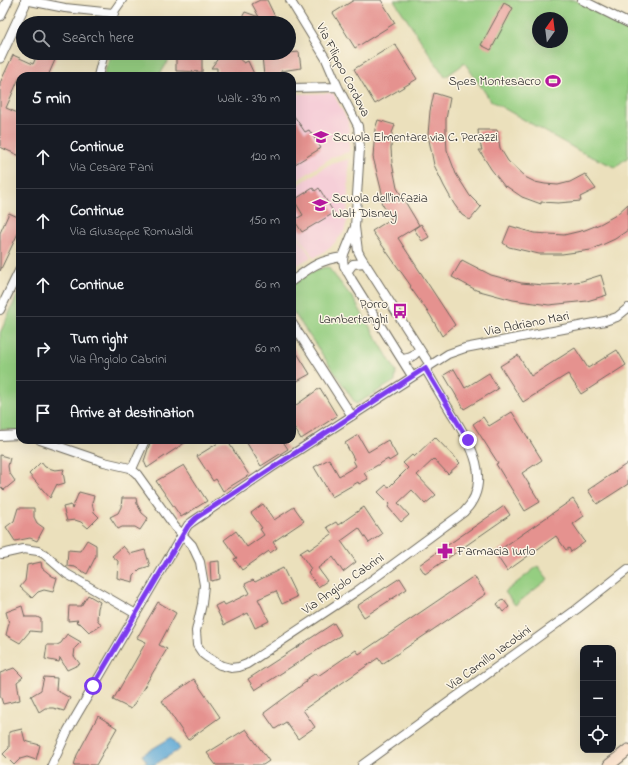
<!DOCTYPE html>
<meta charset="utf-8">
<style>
:root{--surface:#171b24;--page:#242831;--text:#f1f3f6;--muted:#9ea1a6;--line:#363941}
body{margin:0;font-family:"Indie Flower",sans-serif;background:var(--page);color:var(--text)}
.controls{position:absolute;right:12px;bottom:12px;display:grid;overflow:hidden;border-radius:8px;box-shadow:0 4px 16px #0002}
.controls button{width:36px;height:36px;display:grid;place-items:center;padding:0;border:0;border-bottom:1px solid var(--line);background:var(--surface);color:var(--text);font:20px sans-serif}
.compass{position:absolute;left:532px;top:12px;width:36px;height:36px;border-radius:50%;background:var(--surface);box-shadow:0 4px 16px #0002;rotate:14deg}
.stop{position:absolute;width:12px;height:12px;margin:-9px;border:3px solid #7c3aed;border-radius:50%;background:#fff}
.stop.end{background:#7c3aed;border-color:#fff;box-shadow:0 1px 4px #0008}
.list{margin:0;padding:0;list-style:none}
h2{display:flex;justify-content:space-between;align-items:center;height:52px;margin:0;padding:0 16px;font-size:17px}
h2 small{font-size:13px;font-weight:400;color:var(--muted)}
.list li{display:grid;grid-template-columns:26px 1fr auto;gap:12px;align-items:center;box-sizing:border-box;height:64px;padding:0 16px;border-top:1px solid var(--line)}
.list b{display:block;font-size:15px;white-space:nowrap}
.list p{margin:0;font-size:13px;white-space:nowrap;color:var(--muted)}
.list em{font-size:13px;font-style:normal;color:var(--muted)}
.icon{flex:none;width:22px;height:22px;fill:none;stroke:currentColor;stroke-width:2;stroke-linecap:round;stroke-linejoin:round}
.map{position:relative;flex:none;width:628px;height:765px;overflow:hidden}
.search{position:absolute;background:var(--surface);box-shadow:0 4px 16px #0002;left:16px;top:16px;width:280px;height:44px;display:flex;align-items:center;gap:10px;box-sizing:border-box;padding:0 14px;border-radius:22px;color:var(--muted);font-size:15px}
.panel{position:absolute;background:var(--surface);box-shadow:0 4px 16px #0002;left:16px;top:72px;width:280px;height:372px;border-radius:12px}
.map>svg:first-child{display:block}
.built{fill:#f6cfd8}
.green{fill:#95ce81;stroke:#607c56;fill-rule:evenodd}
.water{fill:#5ea9d6;stroke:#446a80}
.building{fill:#e5928f}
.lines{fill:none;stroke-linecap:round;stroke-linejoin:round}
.minor-casing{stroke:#6e6a5e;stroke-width:10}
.tertiary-casing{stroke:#6e6a5e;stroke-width:11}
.secondary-casing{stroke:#6e6a5e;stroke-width:13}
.minor{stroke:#fff;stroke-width:8}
.tertiary{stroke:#fff;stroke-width:9}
.secondary{stroke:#fce5d0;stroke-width:11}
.route{stroke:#7c3aed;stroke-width:5}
.labels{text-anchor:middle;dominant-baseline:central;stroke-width:3;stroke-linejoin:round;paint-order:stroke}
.street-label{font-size:13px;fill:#2b2b2b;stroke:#fcf5e5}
.poi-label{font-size:13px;fill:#2b2b2b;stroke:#fcf5e5;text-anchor:start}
</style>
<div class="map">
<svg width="628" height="765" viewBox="0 0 628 765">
<rect width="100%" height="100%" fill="#fcf5e5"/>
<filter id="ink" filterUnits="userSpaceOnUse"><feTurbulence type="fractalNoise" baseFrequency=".025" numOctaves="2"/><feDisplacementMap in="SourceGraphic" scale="8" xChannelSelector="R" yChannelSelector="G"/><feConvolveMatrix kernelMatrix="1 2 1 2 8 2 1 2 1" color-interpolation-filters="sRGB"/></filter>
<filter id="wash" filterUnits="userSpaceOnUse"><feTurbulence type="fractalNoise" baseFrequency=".012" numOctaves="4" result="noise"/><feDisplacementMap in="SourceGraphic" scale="16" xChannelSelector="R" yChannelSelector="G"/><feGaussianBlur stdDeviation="0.9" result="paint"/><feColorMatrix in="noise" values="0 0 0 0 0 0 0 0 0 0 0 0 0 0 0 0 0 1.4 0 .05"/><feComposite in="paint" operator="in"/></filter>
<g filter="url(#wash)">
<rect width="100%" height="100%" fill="#ebe0bc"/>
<path class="built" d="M333 93 349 123V152L332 157 292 184V94Z
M349 159 347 221 344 232 330 248 314 258 292 226V189L328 165Z
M292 227 311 257 292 268Z"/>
<path class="green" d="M394 0H575L628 27V157L615 167 581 152 491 101 464 62 461 66 445 77ZM538 18H562V42H538Z
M112 53H173L159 76H104L106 68Z
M328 267 354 300 396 371 395 381 356 404 292 310V286C303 277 314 268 328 267Z
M20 290V431L0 429V333Z
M538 566 548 579 515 605 505 592Z"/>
<path class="water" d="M172 737 180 749 154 765H141L147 762 142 755Z"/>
<g id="blocks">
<path class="building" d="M260 0H267L278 23H239L245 12 259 17 252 4Z
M354 0H381L395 23 355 48 333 13Z
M504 3 513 8 491 50 481 45Z
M395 44 417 79 375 104 354 69Z
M299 52 301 68 281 71V74L264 76 262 56H265V53H278V54Z
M38 53H58L48 76H20L6 108 20 114V156L0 147V83L13 55 33 64Z
M186 53H202V72L176 71V56H186Z
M222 53H232L244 63 248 61 255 76H217V68H211Z
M434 93 450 98 446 119V134L447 150 456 174 470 196 481 207 470 220 462 215 454 204 444 186 434 165 428 135 430 111Z
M292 113 305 132 309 130 321 148 292 166Z
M378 120 395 125 392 133 391 148 392 163 397 188 419 225 398 238 455 325 442 336 430 315 410 287 411 286 372 231 391 219 381 202 384 201 373 157 375 129Z
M478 130H497L500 148 508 161 525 177 535 182 545 184 558 185 570 182 585 174 596 189 580 197 581 201 558 203 541 202V204L522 197 506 186 505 187 491 169 479 150H482L479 140Z
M313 188 315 191 319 188 334 213 302 232 294 220 303 215 294 200Z
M628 204V230L615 239 591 250 562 254H539L509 247 503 243 510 226 534 233 564 235 585 230 600 224 616 215Z
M9 213 20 218V229L0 271V233Z
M421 224 429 237 422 241 414 229Z
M462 260 491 275 521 283 544 285 562 284 582 281 601 275 607 295 587 301 549 305 513 300 476 290 452 277Z
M292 345 310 374 292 384Z
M575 348 588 368 617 350 626 365 581 394 568 374 523 402 500 366 518 355 531 376Z
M454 369 465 388 489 373 498 389 464 409 444 375Z
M320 388 337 416 301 439 292 424V408Z
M512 412 542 460 522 473 540 502 525 511 496 464 498 463 473 424 483 417 489 426Z
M358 435 368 452 388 440 397 456 389 461 388 459 364 473 368 479 359 484 358 482 332 497 314 467 329 459 339 476 356 466 353 460 354 459 345 443Z
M435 437 460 463 448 474 434 459 417 475 436 495 425 504 412 490 398 503 409 515 401 522 388 507 390 504 378 492 386 485 389 487 408 468 403 463 412 455 414 457Z
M151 440H189L147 468 144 461Z
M223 440H227L249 475 223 491 216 479 213 481 197 456Z
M245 440H282L288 449 261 466Z
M0 455 10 458 8 466 9 472 15 481 4 490 0 486Z
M41 462 45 467 55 470 64 469 63 472 65 483 58 485 57 484 50 498 29 474Z
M628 463V484L597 504 588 490Z
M184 465 207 501 181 517 156 481Z
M79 492 94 496 92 503 94 512 99 517 88 528 81 522 75 520 67 521 63 507 71 505 72 509Z
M122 498H136L137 504 142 513 148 518 140 530 135 527H122L118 529 110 517 118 513 121 507Z
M573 499 584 516 573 524 584 540H583L585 542 571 552 569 548 566 550 556 536 507 571 495 553Z
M263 504 274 520 294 507 304 521 273 542 277 548 270 553 269 551 242 570 234 559 237 558 224 540 236 531 247 547 264 535 260 529 262 528 251 513Z
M504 506 510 515 425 574 419 565Z
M364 507 382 534 369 543 359 528 341 541 356 562 343 572 333 557 318 568 327 581 318 587 308 572 311 569 300 553 308 548 309 550 332 534 327 527 336 522 338 525Z
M18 508H34V517L37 523 44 528 37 541 30 538 15 541 6 527 14 521Z
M87 540 96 545V556L87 574 75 567 67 566 68 550 80 551Z
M123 546 130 554 145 550 150 566 140 569 134 575 133 582 117 578 118 561 112 556Z
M219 561 220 579 211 581 210 562Z
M41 562 42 568 52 576 57 578 53 592 44 590 38 592 32 598 20 587 25 581 27 565Z
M283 568 297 597 282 604 276 591 258 599 269 621 255 628 248 613 224 625 215 606 223 602 225 605 250 593 245 584 253 580 255 582Z
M474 576 486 594 382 664 378 658 303 710 315 727 298 739 286 722 275 729 264 713 306 682 305 680 316 673 318 676 356 650 359 654Z
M400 578 407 589 364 617 357 606Z
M88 595 100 602 98 608 97 619 101 625 89 632 81 624 76 622 78 620 68 621 69 606H81Z
M503 599 509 607 503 612 497 604Z
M158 602 176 613 159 645 167 649 131 709 113 700 146 642 137 638Z
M22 606 25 617H37L41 619V632L30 631 20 643 6 635 9 623 6 612Z
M334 623 341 635 255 690 248 679Z
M67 634 81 642 75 648 74 656 80 664 67 670 60 658 59 662 45 659 47 645H57L61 643Z
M14 668 23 677 17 682 20 700 3 704 0 695V673Z
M44 677 57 678 56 690 70 698 64 711 53 708H45L39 712 31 696 41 690Z
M194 679 220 717 188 740 162 701Z
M98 716 117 728 96 765H74L77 755Z
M22 729 25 741 40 745 36 760 27 757 20 759 14 765 3 754 9 748V732Z
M246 729 269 761 263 765H216L207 753Z"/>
</g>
</g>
<g filter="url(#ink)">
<use href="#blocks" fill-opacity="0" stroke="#6e6a5e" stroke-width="1"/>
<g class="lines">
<g class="minor-casing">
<path id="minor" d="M25 0 65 8 113 13
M290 0 326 59 338 87 358 126 360 148 355 227 344 254 343 260 344 266 352 280 412 376
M582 0 628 23
M111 23 115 10 122 0
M98 76 104 53
M292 88 338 87
M355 227 358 251 361 257 430 365
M347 272 353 264 365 263
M292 281C311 267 319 260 343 257
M0 310 20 269
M292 323 352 416
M402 359C411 358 415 356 419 349
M0 436 20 435
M40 440 104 462 130 468 137 474 175 527 192 545 200 562 204 585 202 604 196 631 197 645 203 654 207 657 220 665 231 668 239 667 247 664 357 591 464 512C494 481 470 443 452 414 443 399 434 384 425 368
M132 469 145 440
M2 554 24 549 38 551 44 554 67 574 136 614
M52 765 68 730 182 535 188 525 192 522 271 468 448 354 465 348 605 321 617 317 628 308
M362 765 577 609 628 569"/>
</g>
<g class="tertiary-casing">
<path id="tertiary" d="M0 16 8 0
M0 58 27 0"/>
</g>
<g class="secondary-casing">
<path id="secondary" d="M609 765 628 750"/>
</g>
<use href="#minor" class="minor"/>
<use href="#tertiary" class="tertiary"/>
<use href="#secondary" class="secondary"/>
</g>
</g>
<g class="lines" filter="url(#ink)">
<path class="route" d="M93 686 188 526 196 518 425 368 468 440"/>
</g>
<defs>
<g id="stadium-bare" transform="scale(1.2)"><path d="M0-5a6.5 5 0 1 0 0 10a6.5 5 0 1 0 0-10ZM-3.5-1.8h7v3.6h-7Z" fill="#b5179e" stroke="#fcf5e5" stroke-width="2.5" paint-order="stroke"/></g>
<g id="school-bare" transform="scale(1.2)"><path d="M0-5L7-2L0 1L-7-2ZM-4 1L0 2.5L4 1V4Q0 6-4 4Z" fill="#b5179e" stroke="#fcf5e5" stroke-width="2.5" paint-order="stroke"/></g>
<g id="bus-bare" transform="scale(1.2)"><path d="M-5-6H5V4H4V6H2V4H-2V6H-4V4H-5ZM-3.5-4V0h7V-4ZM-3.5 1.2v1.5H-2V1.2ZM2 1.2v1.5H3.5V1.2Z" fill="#b5179e" stroke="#fcf5e5" stroke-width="2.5" paint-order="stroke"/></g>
<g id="pharmacy-bare" transform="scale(1.2)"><path d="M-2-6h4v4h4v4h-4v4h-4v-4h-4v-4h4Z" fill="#b5179e" stroke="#fcf5e5" stroke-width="2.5" paint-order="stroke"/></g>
</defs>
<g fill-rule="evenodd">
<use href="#stadium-bare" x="553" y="81"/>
<use href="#school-bare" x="321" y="137"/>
<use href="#school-bare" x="320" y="205"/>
<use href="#bus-bare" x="400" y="311"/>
<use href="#pharmacy-bare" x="445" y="551"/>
</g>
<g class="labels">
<g class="street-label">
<text transform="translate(343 70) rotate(63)">Via Filippo Cordova</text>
<text transform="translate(527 324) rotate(-11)">Via Adriano Mari</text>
<text transform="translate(343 584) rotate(-35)">Via Angiolo Cabrini</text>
<text transform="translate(489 658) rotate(-36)">Via Camillo Iacobini</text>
</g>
<g class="poi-label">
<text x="541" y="81" text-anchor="end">Spes Montesacro</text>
<text x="333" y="137">Scuola Elmentare via C. Perazzi</text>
<text x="332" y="198">Scuola dell'infazia<tspan x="332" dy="15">Walt Disney</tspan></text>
<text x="388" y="304" text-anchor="end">Porro<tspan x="388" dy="15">Lambertenghi</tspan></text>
<text x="457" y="551">Farmacia Iurlo</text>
</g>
</g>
</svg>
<div class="controls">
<button>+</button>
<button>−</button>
<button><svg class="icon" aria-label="locate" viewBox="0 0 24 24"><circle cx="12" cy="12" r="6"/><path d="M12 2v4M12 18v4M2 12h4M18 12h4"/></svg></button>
</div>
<svg class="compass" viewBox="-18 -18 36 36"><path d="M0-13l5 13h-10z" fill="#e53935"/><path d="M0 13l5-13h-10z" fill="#9ea1a6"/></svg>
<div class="stop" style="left:93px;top:686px"></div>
<div class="stop end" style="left:468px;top:440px"></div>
<div class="search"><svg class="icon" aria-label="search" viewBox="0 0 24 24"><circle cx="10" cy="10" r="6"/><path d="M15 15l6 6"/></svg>Search here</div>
<section class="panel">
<h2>5 min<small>Walk · 390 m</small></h2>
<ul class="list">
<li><svg class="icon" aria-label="ahead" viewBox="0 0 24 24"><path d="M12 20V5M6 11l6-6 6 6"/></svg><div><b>Continue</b><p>Via Cesare Fani</p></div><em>120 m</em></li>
<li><svg class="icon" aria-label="ahead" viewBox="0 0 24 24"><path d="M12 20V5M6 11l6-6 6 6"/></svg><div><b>Continue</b><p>Via Giuseppe Romualdi</p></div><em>150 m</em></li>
<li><svg class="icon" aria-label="ahead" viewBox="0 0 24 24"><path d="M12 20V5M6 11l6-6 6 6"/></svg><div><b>Continue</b></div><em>60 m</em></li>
<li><svg class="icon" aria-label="right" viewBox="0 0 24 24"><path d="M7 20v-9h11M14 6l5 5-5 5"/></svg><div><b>Turn right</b><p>Via Angiolo Cabrini</p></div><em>60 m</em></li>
<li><svg class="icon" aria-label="arrive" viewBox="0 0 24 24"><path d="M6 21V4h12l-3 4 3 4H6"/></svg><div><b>Arrive at destination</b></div></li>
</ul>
</section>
</div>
